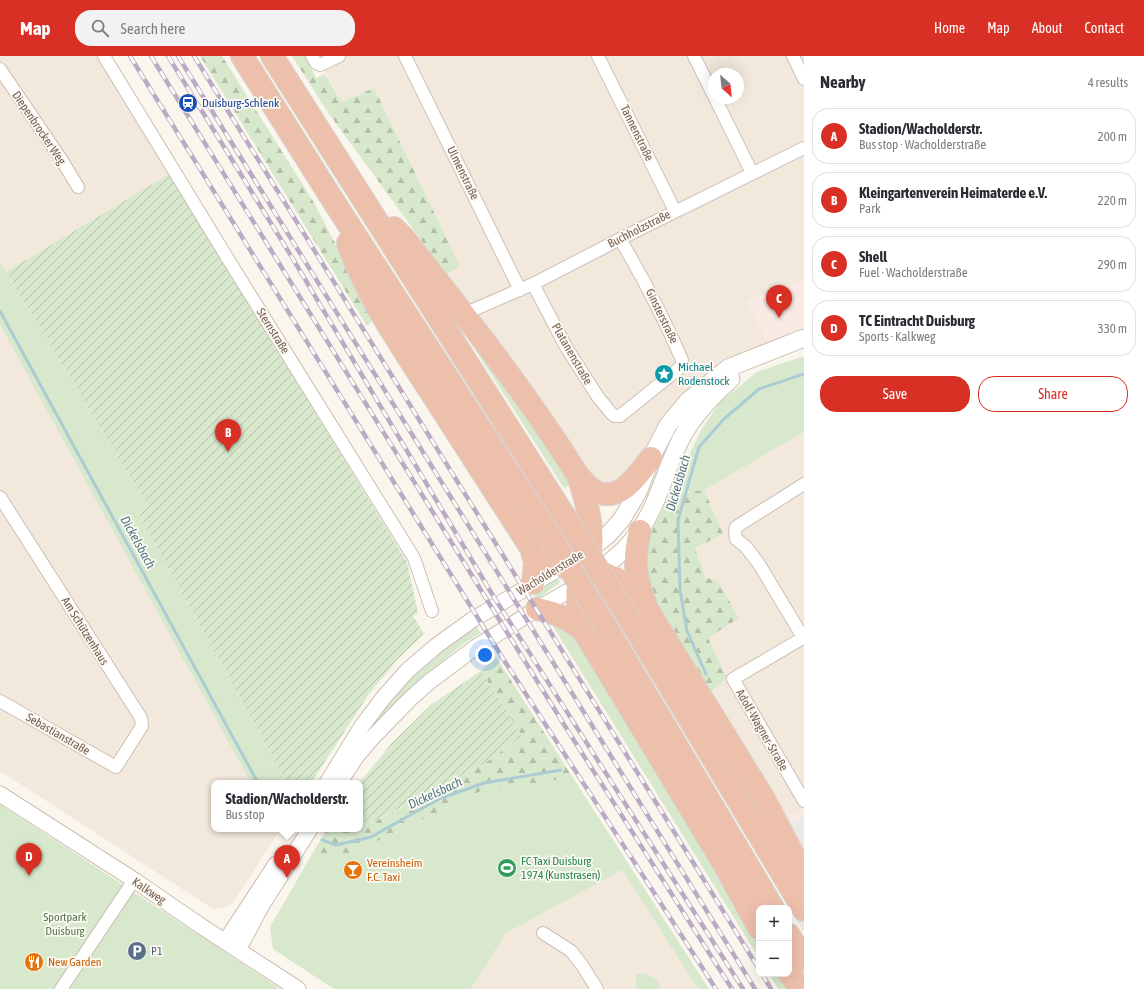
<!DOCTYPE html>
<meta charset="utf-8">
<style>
:root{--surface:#fff;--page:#f2f2f3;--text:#2b2b33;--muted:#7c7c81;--line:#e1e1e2;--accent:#d93025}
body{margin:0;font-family:"Asap Condensed",sans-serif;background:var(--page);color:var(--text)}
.controls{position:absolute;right:12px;bottom:12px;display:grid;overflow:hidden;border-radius:8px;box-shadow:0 4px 16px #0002}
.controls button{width:36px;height:36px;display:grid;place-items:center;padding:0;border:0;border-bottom:1px solid var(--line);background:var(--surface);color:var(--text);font:20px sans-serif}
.compass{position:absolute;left:708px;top:12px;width:36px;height:36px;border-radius:50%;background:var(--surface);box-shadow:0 4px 16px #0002;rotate:153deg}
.you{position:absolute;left:485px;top:599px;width:14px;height:14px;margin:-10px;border:3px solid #fff;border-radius:50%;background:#1a73e8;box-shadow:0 0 0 6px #1a73e833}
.badge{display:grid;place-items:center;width:26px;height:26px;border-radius:50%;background:var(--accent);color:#fff;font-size:13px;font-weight:700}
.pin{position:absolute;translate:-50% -33px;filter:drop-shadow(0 1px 2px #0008)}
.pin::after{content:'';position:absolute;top:21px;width:14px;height:12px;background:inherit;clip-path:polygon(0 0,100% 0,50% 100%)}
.popup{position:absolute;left:211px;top:724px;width:152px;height:52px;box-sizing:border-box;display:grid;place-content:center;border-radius:8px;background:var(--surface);filter:drop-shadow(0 1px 3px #0005);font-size:13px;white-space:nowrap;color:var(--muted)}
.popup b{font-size:15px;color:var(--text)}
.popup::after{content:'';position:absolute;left:50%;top:100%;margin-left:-8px;border:8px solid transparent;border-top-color:var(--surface)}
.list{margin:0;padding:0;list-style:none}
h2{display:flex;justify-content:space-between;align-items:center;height:52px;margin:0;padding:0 16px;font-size:17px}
h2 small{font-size:13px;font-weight:400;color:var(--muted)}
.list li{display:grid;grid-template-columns:26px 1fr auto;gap:12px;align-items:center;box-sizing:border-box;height:56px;margin:0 8px 8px;padding:0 8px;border:1px solid var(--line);border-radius:16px}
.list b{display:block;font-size:15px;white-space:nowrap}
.list p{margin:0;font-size:13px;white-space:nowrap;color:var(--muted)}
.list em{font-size:13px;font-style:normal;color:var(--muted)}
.actions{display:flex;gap:8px;padding:12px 16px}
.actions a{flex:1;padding:9px 0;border:1px solid var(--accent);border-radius:16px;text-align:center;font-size:14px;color:var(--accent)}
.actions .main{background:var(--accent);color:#fff}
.icon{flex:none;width:22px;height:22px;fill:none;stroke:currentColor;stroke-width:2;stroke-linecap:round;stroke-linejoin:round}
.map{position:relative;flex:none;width:804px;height:933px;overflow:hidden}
header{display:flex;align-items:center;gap:24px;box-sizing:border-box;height:56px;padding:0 20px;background:var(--accent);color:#fff}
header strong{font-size:19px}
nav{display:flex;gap:22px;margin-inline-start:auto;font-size:14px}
.search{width:280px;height:36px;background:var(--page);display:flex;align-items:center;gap:10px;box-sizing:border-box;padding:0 14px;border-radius:16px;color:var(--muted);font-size:15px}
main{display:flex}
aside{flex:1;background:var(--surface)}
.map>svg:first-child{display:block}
.residential{fill:#f2e9dc;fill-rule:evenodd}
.commercial{fill:#f9eae3}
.industrial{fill:#ede9e5}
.green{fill:#d7e8cd}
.forest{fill:url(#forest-firs)}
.garden{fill:url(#garden-furrows)}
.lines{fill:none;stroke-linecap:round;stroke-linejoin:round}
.stream{stroke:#abccd3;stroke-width:3}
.minor-casing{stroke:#ccbfb4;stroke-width:14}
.tertiary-casing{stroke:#ccbfb4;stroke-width:17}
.secondary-casing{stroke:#cec0b2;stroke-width:19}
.motorway-casing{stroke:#d8d2cf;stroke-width:24}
.minor{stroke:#fff;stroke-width:12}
.tertiary{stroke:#fff;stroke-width:15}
.secondary{stroke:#fff;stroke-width:17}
.motorway{stroke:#edc0ac;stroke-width:22}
.rail-casing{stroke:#baabc5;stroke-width:4.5}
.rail{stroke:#fdfaf4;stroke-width:3;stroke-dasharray:9;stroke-linecap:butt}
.motorway-bridge-casing{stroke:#d8d2cf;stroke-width:24;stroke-linecap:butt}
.motorway-bridge{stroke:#edc0ac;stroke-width:22}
.labels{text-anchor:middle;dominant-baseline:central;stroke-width:3.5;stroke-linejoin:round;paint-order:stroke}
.transit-label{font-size:12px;fill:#164399;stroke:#fdfaf4;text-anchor:start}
.street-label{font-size:12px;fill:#745f52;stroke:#fdfaf4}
.culture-label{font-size:12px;fill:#0d838f;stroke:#fdfaf4;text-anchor:start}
.leisure-label{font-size:12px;fill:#27864d;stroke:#fdfaf4;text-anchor:start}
.food-label{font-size:12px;fill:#c56008;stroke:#fdfaf4;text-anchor:start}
.park-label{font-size:12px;fill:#56784c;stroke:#fdfaf4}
.service-label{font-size:12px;fill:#4e5e75;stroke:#fdfaf4;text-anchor:start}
.water-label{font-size:13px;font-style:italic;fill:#4e7984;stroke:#fdfaf4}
</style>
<header>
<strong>Map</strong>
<div class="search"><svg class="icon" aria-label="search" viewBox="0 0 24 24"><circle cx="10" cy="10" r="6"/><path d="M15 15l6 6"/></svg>Search here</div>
<nav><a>Home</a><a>Map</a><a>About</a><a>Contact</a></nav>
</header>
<main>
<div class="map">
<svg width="804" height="933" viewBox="0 0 804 933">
<defs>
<pattern id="forest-firs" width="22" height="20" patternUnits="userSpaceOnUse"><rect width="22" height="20" fill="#d7e8cd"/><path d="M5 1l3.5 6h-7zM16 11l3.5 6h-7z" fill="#b3bfa9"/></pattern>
<pattern id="garden-furrows" width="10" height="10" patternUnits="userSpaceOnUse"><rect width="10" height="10" fill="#d7e8cd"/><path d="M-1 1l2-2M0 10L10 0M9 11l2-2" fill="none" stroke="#b3bfa9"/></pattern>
</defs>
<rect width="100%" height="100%" fill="#fbf6ed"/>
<path class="residential" d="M0 0H97L169 118 6 216 0 206Z
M316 0H804V224L758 241 747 246 771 294 704 330 638 418 595 435 491 281 479 260 446 218 460 210 374 32 342 46ZM714 18H738V42H714Z
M0 269 251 727H214V773H276L278 777 233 847 224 852 213 853 0 715Z
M804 376V760L788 769 708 638 727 622 708 582 706 522 695 492 723 478 704 434Z
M622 814 698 933H471L506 877Z"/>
<path class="commercial" d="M804 224V282L771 295 747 246Z
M804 754V791L790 762Z"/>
<path class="industrial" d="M804 760V799L788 769Z
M804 834V877L785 845Z"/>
<path class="green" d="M0 206 148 450 138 457 287 727H251L0 269Z
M431 225 576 427 564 432Z
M804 300V376L704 434 671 437 701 374 720 346 757 316Z
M558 523 560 526 537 544 531 535 552 525Z
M551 567 570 574 578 587 759 882V902Z
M475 568 481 577C461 588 446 602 429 617 404 639 383 660 362 686L373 664 411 619Z
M570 717 709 933H698L622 814 506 877 471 933H334L273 893 270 871 312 798 344 801 481 735 562 723Z
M0 748 281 933H0Z
M643 917 656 923 661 933H636V918Z
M769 918H784L796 933H778Z"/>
<path class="forest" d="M200 0H222L313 145 375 263 367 270Z
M292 0H305L316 22 325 18 342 46 374 32 460 210 446 218 327 55Z
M704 434 723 478 695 492 706 522 717 524 739 562 708 582 727 622 708 638 648 538 642 507 652 474 671 437Z
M496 601 570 717 562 723 481 735 344 801 312 798 327 773H360V763L370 768 485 707 522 680 481 615Z"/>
<path class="garden" d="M169 118 407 506 418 557 413 560 424 578 398 603 369 638 311 727H287L138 457 148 450 6 216Z
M481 615 522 680 485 707 369 768 360 763V727H359L361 725 391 688 432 648Z"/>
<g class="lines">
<path class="stream" d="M0 255 258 727
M706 618 687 575 680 534 678 464 699 391 724 363 759 333 804 318
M322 784 336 789 371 781 439 743 484 727 561 714"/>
<g class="minor-casing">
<path id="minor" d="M104 0 228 203 414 502 432 555
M312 0 316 7 320 9 339 0
M405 0 520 234
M598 0 675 155
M694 0 714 40
M793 0 804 23
M0 13 61 103 78 131
M715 42 752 117
M533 228 566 291 598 341 612 358 615 360H620L682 310V304C664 262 643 222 620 183
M473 254 533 228 620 183 804 92
M804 428 736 471 735 477 736 483 746 491 759 508 804 583
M0 441 141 662 142 670 116 711 0 645
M803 582 733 623 804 745
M543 877 571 895 582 909 597 933
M61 933 134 824"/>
</g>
<g class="tertiary-casing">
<path id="tertiary" d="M327 727 362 670 384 641 408 614 436 590 472 564 570 506
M339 727 356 701 373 681 409 644 429 626 476 591 537 553 584 526
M0 738 134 824 201 870 298 933
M225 886 276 808
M238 894 262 849 310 773"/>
</g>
<g class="secondary-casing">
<path id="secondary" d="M591 492 608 479 622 463 638 436 651 402 668 369 688 345 728 312 804 282
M599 515C614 503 630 490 640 474 659 446 666 411 682 381 694 359 712 340 731 323"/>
</g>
<g class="motorway-casing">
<path id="motorway" d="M242 0 334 146 542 468
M272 0 562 456
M394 172 403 181C456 248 509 315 557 387 568 402 581 431 599 437 623 444 638 418 651 402
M348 187C367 241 401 290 432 338 465 389 498 440 531 492L535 506 533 527
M578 419C585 443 594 468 591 493 589 506 580 519 578 531 576 545 580 560 583 574L724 808 759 872
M640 475C632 509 636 521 647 553L764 743 804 819
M531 492 564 511 599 515 616 523 632 537 644 549
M537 553C556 557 567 562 583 574
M630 564 804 854
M609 576 773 852
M789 879 804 904
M789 917 801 933"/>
</g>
<use href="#minor" class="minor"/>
<use href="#tertiary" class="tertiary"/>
<use href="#secondary" class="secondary"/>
<use href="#motorway" class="motorway"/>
<g class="rail-casing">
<path id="rail" d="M130 0 502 601 716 933
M151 0 568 675 732 933
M168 0 293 203 492 538 743 933
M178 0 755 933
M194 0 759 913
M762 918 771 933"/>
</g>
<use href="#rail" class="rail"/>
<g class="motorway-bridge-casing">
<path id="motorway-bridge" d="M562 456 630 564
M542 468 609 576"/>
</g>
<use href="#motorway-bridge" class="motorway-bridge"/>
</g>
<defs>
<g id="station-disc" transform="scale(1)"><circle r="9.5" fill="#1a4fb4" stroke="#fdfaf4"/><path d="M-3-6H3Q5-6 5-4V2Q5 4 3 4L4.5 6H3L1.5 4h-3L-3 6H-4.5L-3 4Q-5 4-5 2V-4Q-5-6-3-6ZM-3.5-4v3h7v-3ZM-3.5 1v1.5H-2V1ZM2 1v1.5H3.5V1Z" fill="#fff"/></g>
<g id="sight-disc" transform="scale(1)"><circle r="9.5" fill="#0f9aa8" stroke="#fdfaf4"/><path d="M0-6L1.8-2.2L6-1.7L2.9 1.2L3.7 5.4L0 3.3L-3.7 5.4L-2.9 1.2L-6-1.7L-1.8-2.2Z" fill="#fff"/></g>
<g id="stadium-disc" transform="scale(1)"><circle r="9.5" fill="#2e9e5b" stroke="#fdfaf4"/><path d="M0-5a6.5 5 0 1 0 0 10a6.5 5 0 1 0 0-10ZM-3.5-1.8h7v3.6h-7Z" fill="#fff"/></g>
<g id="bar-disc" transform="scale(1)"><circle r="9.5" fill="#e8710a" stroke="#fdfaf4"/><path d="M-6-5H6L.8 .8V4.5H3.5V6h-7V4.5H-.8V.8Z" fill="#fff"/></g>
<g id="parking-disc" transform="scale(1)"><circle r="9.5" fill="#5c6f8a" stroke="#fdfaf4"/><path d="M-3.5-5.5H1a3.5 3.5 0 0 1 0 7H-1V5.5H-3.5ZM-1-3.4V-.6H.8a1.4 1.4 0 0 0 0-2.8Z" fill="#fff"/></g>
<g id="restaurant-disc" transform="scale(1)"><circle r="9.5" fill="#e8710a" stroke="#fdfaf4"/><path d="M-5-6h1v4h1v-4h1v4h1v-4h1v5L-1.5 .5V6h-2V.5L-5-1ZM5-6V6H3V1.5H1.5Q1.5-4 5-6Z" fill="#fff"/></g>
</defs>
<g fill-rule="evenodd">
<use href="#station-disc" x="188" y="47"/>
<use href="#sight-disc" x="664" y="318"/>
<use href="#stadium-disc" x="507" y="812"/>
<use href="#bar-disc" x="353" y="814"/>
<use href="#parking-disc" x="137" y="895"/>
<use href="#restaurant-disc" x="34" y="906"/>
</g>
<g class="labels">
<g class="transit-label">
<text x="202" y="47">Duisburg-Schlenk</text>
</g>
<g class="street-label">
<text transform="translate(39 72) rotate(56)">Diepenbrocker Weg</text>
<text transform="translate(637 77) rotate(64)">Tannenstraße</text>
<text transform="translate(463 117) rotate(64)">Ulmenstraße</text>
<text transform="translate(639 173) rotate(-27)">Buchholzstraße</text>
<text transform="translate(662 260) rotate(64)">Ginsterstraße</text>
<text transform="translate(273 275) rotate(58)">Sternstraße</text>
<text transform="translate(572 298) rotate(60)">Platanenstraße</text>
<text transform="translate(550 517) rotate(-31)">Wacholderstraße</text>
<text transform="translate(85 575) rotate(58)">Am Schützenhaus</text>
<text transform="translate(762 674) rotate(60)">Adolf-Wagner-Straße</text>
<text transform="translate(58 678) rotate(30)">Sebastianstraße</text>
<text transform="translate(149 835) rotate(34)">Kalkweg</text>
</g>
<g class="culture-label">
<text x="678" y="311">Michael<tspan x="678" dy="14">Rodenstock</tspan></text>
</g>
<g class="leisure-label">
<text x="521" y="805">FC Taxi Duisburg<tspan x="521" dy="14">1974 (Kunstrasen)</tspan></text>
</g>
<g class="food-label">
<text x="367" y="807">Vereinsheim<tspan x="367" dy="14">F.C. Taxi</tspan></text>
<text x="48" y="906">New Garden</text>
</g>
<g class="park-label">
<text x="65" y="861">Sportpark<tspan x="65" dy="14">Duisburg</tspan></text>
</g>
<g class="service-label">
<text x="151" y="895">P1</text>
</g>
<g class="water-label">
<text transform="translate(678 427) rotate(-74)">Dickelsbach</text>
<text transform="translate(138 486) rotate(61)">Dickelsbach</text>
<text transform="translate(435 737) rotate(-25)">Dickelsbach</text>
</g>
</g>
</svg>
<div class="controls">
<button>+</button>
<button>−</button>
</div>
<svg class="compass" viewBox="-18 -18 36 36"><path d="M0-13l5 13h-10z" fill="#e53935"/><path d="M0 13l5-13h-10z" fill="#7c7c81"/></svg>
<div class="you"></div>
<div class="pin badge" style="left:287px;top:822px">A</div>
<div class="popup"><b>Stadion/Wacholderstr.</b>Bus stop</div>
<div class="pin badge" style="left:228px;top:396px">B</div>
<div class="pin badge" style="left:779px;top:262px">C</div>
<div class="pin badge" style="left:29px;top:820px">D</div>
</div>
<aside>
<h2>Nearby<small>4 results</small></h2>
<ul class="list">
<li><span class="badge">A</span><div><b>Stadion/Wacholderstr.</b><p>Bus stop · Wacholderstraße</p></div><em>200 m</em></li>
<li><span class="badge">B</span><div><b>Kleingartenverein Heimaterde e.V.</b><p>Park</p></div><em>220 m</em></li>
<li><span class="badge">C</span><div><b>Shell</b><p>Fuel · Wacholderstraße</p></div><em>290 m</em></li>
<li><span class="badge">D</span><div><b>TC Eintracht Duisburg</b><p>Sports · Kalkweg</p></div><em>330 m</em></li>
</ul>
<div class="actions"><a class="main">Save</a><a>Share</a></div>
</aside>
</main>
